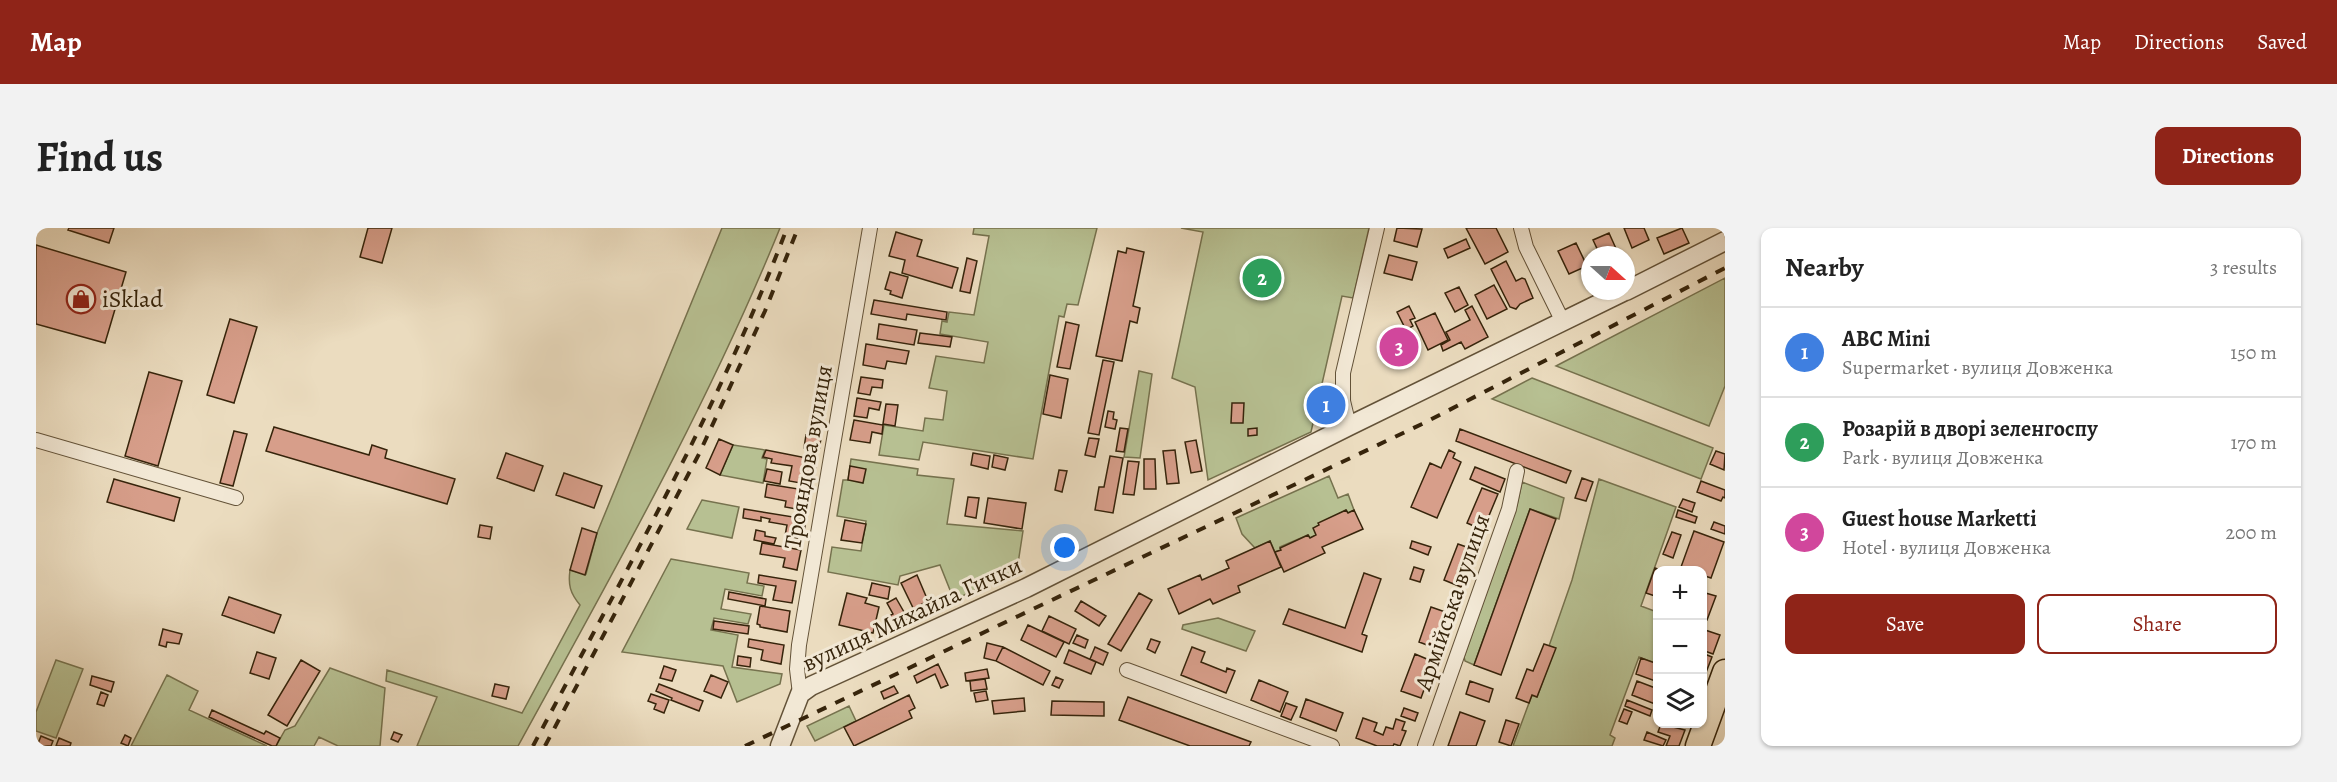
<!DOCTYPE html>
<meta charset="utf-8">
<style>
:root{--surface:#fff;--page:#f2f2f2;--text:#222;--muted:#767676;--line:#e0e0e0;--accent:#8f2418}
body{margin:0;font-family:Alegreya,serif;background:var(--page);color:var(--text)}
.controls{position:absolute;right:18px;bottom:18px;display:grid;overflow:hidden;border-radius:12px;box-shadow:0 2px 4px #0004}
.controls button{width:54px;height:54px;display:grid;place-items:center;padding:0;border:0;border-bottom:2px solid var(--line);background:var(--surface);color:var(--text);font:30px sans-serif}
.compass{position:absolute;left:1545px;top:18px;width:54px;height:54px;border-radius:50%;background:var(--surface);box-shadow:0 2px 4px #0004;rotate:111deg}
.you{position:absolute;left:1029px;top:320px;width:21px;height:21px;margin:-15px;border:4px solid #fff;border-radius:50%;background:#1a73e8;box-shadow:0 0 0 9px #1a73e833}
.badge{display:grid;place-items:center;width:39px;height:39px;border-radius:50%;background:var(--accent);color:#fff;font-size:20px;font-weight:700}
.pin{position:absolute;translate:-50% -50%;border:3px solid #fff;box-shadow:0 2px 6px #0006}
.list{margin:0;padding:0;list-style:none}
h2{display:flex;justify-content:space-between;align-items:center;height:78px;margin:0;padding:0 24px;font-size:26px}
h2 small{font-size:20px;font-weight:400;color:var(--muted)}
.list li{display:grid;grid-template-columns:39px 1fr auto;gap:18px;align-items:center;box-sizing:border-box;height:90px;padding:0 24px;border-top:2px solid var(--line)}
.list b{display:block;font-size:22px;white-space:nowrap}
.list p{margin:0;font-size:20px;white-space:nowrap;color:var(--muted)}
.list em{font-size:20px;font-style:normal;color:var(--muted)}
.actions{display:flex;gap:12px;padding:18px 24px}
.actions a{flex:1;padding:14px 0;border:2px solid var(--accent);border-radius:12px;text-align:center;font-size:21px;color:var(--accent)}
.actions .main{background:var(--accent);color:#fff}
.icon{flex:none;width:33px;height:33px;fill:none;stroke:currentColor;stroke-width:2;stroke-linecap:round;stroke-linejoin:round}
.map{position:relative;flex:none;width:1689px;height:518px;overflow:hidden;border-radius:12px}
header{display:flex;align-items:center;gap:36px;box-sizing:border-box;height:84px;padding:0 30px;background:var(--accent);color:#fff}
header strong{font-size:28px}
nav{display:flex;gap:33px;margin-inline-start:auto;font-size:21px}
.intro{display:flex;align-items:center;justify-content:space-between;box-sizing:border-box;height:144px;padding:0 36px}
h1{margin:0;font-size:42px}
.button{padding:15px 27px;border-radius:12px;background:var(--accent);color:#fff;font-size:21px;font-weight:700}
main{display:flex;gap:36px;padding:0 36px}
aside{flex:1;background:var(--surface);border-radius:12px;box-shadow:0 2px 4px #0004}
.map>svg:first-child{display:block}
.green{fill:#b7c092;stroke:#76724e;stroke-width:1.5}
.building{fill:#d79e8a;stroke:#36240b;stroke-width:1.5}
.lines{fill:none;stroke-linecap:round;stroke-linejoin:round}
.minor-casing{stroke:#635238;stroke-width:16}
.tertiary-casing{stroke:#635238;stroke-width:21}
.trunk-casing{stroke:#36240b;stroke-width:27}
.minor{stroke:#f2e8d5;stroke-width:14}
.tertiary{stroke:#f2e8d5;stroke-width:18}
.trunk{stroke:#ebdcbf;stroke-width:24}
.rail{stroke:#36240b;stroke-width:4;stroke-dasharray:10 10;stroke-linecap:butt}
.labels{text-anchor:middle;dominant-baseline:central;stroke-width:6;stroke-linejoin:round;paint-order:stroke}
.poi-label{font-size:24px;fill:#36240b;stroke:#f2e8d5;text-anchor:start}
.street-label{font-size:24px;fill:#36240b;stroke:#f2e8d5}
</style>
<header>
<strong>Map</strong>
<nav><a>Map</a><a>Directions</a><a>Saved</a></nav>
</header>
<div class="intro"><h1>Find us</h1><a class="button">Directions</a></div>
<main>
<div class="map">
<svg width="1689" height="518" viewBox="0 0 1689 518">
<rect width="100%" height="100%" fill="#ebdcbf"/>
<filter id="stains"><feTurbulence type="fractalNoise" baseFrequency=".00333" numOctaves="4"/><feColorMatrix values="0 0 0 0 .2 0 0 0 0 .09 0 0 0 0 .02 0 0 0 .5 -.17"/></filter>
<radialGradient id="worn" r=".72"><stop offset=".6" stop-color="#630" stop-opacity="0"/><stop offset="1" stop-color="#630" stop-opacity=".3"/></radialGradient>
<path class="green" d="M686 0H744C671 180 575 348 482 518H381L401 469 350 453 351 442 486 485 544 377C534 365 532 357 534 342L550 346 561 305Z
M938 0H1061L1042 77 1031 76 1028 89 1023 88 997 231 887 214 883 232 843 227 848 197 887 203 889 190 907 192 911 163 893 160 900 128 948 135 952 114 904 106 906 93 911 94 913 84 938 87 953 8 937 6Z
M1145 0H1333L1317 70 1306 68 1275 204 1172 252 1159 159 1136 150 1167 4Z
M1689 50V158L1673 198 1520 138Z
M1103 143 1116 146 1104 230 1088 229Z
M1496 150 1677 220 1665 251 1456 171Z
M697 217 729 222 726 230 731 231 727 255 684 247Z
M815 231 882 241 881 247 918 251 911 296 987 303 981 342 918 372 904 337 864 348 862 357 792 344 796 319 825 323 830 293 801 288 807 252H812Z
M1293 248 1302 270 1312 266 1318 282 1312 285 1310 282 1283 297 1280 307 1274 310 1272 307 1244 319 1245 322 1239 324 1234 313 1219 320 1206 306 1200 290Z
M1563 251 1640 279 1605 378 1621 384V436L1603 429 1574 507 1579 510 1576 518H1477L1496 467 1501 469 1519 420 1513 418 1536 352Z
M1486 254 1528 270 1523 291 1494 281 1438 437 1429 433 1428 429 1481 277Z
M666 272 703 279 696 310 651 301Z
M635 331 713 345 711 355 728 358 726 368 689 361 685 381 715 386 712 396 678 390 675 402 702 407 696 439 746 446 744 456 701 474 687 438 586 424Z
M1182 390 1219 403 1210 423 1146 401 1147 397Z
M20 432 47 441 20 510 0 503V484Z
M294 440 349 460 344 518H302L283 509 278 518H240L249 502 259 498Z
M131 447 162 463 153 482 231 518H95Z
M813 478 820 493 779 513 771 498Z"/>
<path class="building" d="M33 0H78L73 15 32 2Z
M332 0H356L346 35 324 29Z
M1361 0 1386 1 1381 19 1358 13Z
M1430 0H1460L1472 24 1449 36Z
M1588 0H1608L1613 12 1596 20Z
M1646 0 1653 15 1628 26 1621 10Z
M860 4 886 12 881 28 922 40 916 60 866 45 869 32 853 28Z
M1573 5 1582 25 1577 27H1564L1557 12Z
M1430 11 1434 20 1412 30 1408 21Z
M1540 15 1551 38 1533 46 1522 23Z
M0 17 90 44 69 115 0 96Z
M1091 20 1108 24 1097 78 1104 80 1101 95 1094 93 1086 133 1060 128 1082 23 1090 25Z
M1353 27 1381 34 1376 52 1348 45Z
M931 30 941 33 934 65 924 63Z
M1470 33 1480 53 1486 50 1489 51 1497 70 1484 76 1480 81 1474 79 1455 41Z
M854 44 872 49 866 70 854 66 855 63 849 61Z
M1458 57 1471 81 1451 91 1439 67Z
M1423 59 1432 77 1419 84 1409 65Z
M838 72 911 84 910 92 871 86 870 92 835 86Z
M1373 78 1379 90 1374 92 1377 98 1370 102 1361 84Z
M1436 78 1452 109 1429 121 1425 114 1407 123 1405 117 1414 112 1410 104 1434 92 1429 82Z
M1399 85 1412 112 1392 122 1379 94Z
M194 91 221 99 198 175 171 167Z
M1030 94 1043 97 1034 141 1021 139Z
M843 96 881 102 878 117 841 111Z
M1368 102 1379 126 1358 136 1347 112Z
M884 105 916 109 914 119 882 115Z
M830 116 873 123 870 136 851 133 849 141 827 137Z
M1067 132 1078 134 1063 207 1052 205Z
M113 144 146 153 122 238 89 228Z
M1014 147 1032 151 1025 190 1007 186Z
M825 149 847 152 846 160 836 159 834 167 822 165Z
M1287 163 1298 165 1292 193 1281 190Z
M821 170 845 174 843 182 833 180 831 190 818 188Z
M1196 175H1208L1207 195H1195Z
M850 176 862 177 859 198 847 196Z
M1072 183 1078 184 1077 191 1081 192 1079 201 1069 199Z
M818 192 847 197 846 206 836 204 834 215 814 212Z
M238 199 333 227 336 217 351 222 349 230 419 251 411 276 230 223Z
M1084 200 1092 201 1088 224 1080 223Z
M1221 200V207L1212 208V201Z
M1424 201 1535 243 1530 255 1420 213Z
M198 203 211 206 197 258 184 255Z
M770 207 785 210 783 223 768 220Z
M1053 210 1063 211 1059 229 1049 227Z
M683 211 697 217 684 247 670 240Z
M1160 212 1166 243 1155 245 1149 214Z
M730 222 781 232 776 257 753 253 756 238 735 235 736 231 727 229Z
M1139 222 1143 255 1131 256 1127 223Z
M1413 222 1419 225 1417 230 1425 234 1401 290 1375 279 1394 235 1405 240Z
M1680 223 1689 226 1688 242 1674 236Z
M470 225 507 238 498 263 461 250Z
M937 225 954 228 952 241 935 237Z
M958 227 972 230 969 242 956 239Z
M1074 228 1087 230 1077 285 1059 282 1063 259H1068Z
M1108 231H1119L1120 261H1108Z
M1092 233 1103 234 1098 267 1087 266Z
M814 238 830 241 827 255 812 252Z
M1439 239 1469 251 1464 264 1434 251Z
M731 241 746 244 744 256 728 253Z
M1023 242 1031 243 1026 264 1019 262Z
M528 245 566 258 558 280 520 267Z
M1546 250 1557 254 1550 273 1539 270Z
M78 251 144 270 138 293 71 274Z
M1665 253 1689 262V270L1687 269 1685 273 1661 264Z
M731 256 775 263 772 283 749 279 750 273 729 269Z
M1446 260 1462 266 1447 302 1431 295Z
M932 269 943 270 940 290 929 288Z
M952 270 990 275 986 301 948 295Z
M1647 271 1659 275 1656 284 1643 279Z
M708 281 770 291 767 311 749 308 751 297 733 294 734 291 725 289V293L707 290Z
M1494 281 1520 291 1465 447 1438 437Z
M1310 282 1312 285 1318 282 1327 301 1286 319 1289 325 1248 344 1239 324 1245 322 1244 320 1272 307 1274 310 1280 307 1277 300 1283 297 1282 295Z
M1642 282 1661 289 1659 295 1640 289Z
M809 292 830 296 826 315 805 312Z
M1678 294 1689 298V306L1675 301Z
M444 297 456 299 454 311 442 309Z
M546 300 561 305 549 347 534 342Z
M720 302 729 304V308L740 310 738 316 718 312Z
M1658 303 1688 314 1675 350 1666 347V343H1655L1645 339Z
M1636 304 1645 307 1637 330 1627 326Z
M1234 313 1245 339 1202 358 1204 364 1177 376 1174 371 1143 386 1132 361 1164 347 1166 352 1193 340 1190 333Z
M1376 313 1395 319 1392 327 1374 320Z
M726 315 765 322 761 342 747 339 749 330 724 326Z
M1422 316 1439 322 1425 359 1408 352Z
M1378 339 1388 342 1384 354 1374 351Z
M1619 340 1627 343H1622V369L1610 365Z
M1328 345 1345 351 1326 406 1331 408 1326 424 1247 396 1253 381 1309 400Z
M723 347 760 353 756 375 737 372 740 358 722 355Z
M881 347 892 373 884 377 889 387 882 390 865 355Z
M836 355 854 359 852 371 833 367Z
M693 364 730 371 729 378 692 371Z
M1666 364 1680 368 1671 392 1666 390Z
M811 365 831 370 829 375 843 379 837 405 803 397Z
M1103 365 1116 372 1085 423 1072 416Z
M193 369 245 387 238 405 186 387Z
M860 370 872 391 859 398 853 388 857 386 851 375Z
M1045 373 1070 388 1063 398 1039 383Z
M724 378 754 383 751 404 724 399V397L721 396Z
M1395 379 1415 386 1402 421 1383 414Z
M1013 388 1040 401 1033 416 1006 403Z
M678 393 713 398 712 406 677 401Z
M992 397 1028 414 1020 429 985 412Z
M127 401 146 406 143 416 131 414 130 419 123 417Z
M1666 401 1684 407 1677 426 1666 422Z
M1041 407 1052 412 1049 420 1037 415Z
M713 411 748 417 745 436 725 432 727 422 712 419Z
M1115 411 1124 414 1119 425 1111 421Z
M951 415 967 419 960 433 948 430Z
M1508 416 1520 420 1501 469 1496 467 1493 475 1480 470 1491 441 1497 443Z
M967 419 1014 443 1007 457 960 433Z
M1059 419 1072 425 1067 437 1054 431Z
M1156 419 1169 424 1165 434 1190 444 1191 440 1199 443 1190 465 1145 447Z
M1033 422 1060 434 1055 446 1028 435Z
M221 424 240 430 233 451 214 445Z
M1666 425 1676 429 1669 447 1666 446Z
M1379 426 1398 434 1385 470 1365 463Z
M702 428 715 430 714 439 701 437Z
M1605 430 1622 436V454L1600 446Z
M265 432 284 443 251 498 232 487Z
M902 436 912 457 905 460 899 446 881 455 878 448Z
M628 438 640 442 636 453 624 450Z
M951 441 953 450 930 453 929 445Z
M675 447 692 454 685 470 668 463Z
M56 448 78 454 75 464 54 457Z
M1020 449 1027 452 1023 460 1016 457Z
M949 451 951 461 935 463 934 453Z
M1223 452 1252 464 1244 484 1215 472Z
M1434 453 1457 461 1453 474 1430 466Z
M1601 453 1622 461 1619 476 1596 467Z
M459 456 473 459 470 471 456 468Z
M623 456 667 473 663 483 635 472 636 470 620 463Z
M858 458 862 465 848 471 845 464Z
M950 463 952 472 940 474 938 465Z
M65 464 72 467 68 478 61 476Z
M615 466 633 472 628 485 618 481 620 476 612 473Z
M873 467 879 480 873 483 876 490 818 518 808 499Z
M1092 469 1215 514 1213 518H1154L1083 492Z
M988 470 989 483 958 486 956 473Z
M1270 471 1307 485 1300 503 1264 489Z
M1591 472 1616 482 1614 488 1589 478Z
M1016 473 1068 474V488L1015 487Z
M1250 475 1261 479 1255 492 1245 488Z
M1368 480 1382 485 1379 493 1365 488Z
M1588 481 1596 484 1591 496 1583 493Z
M176 482 228 506 230 503 244 510 240 518H236L173 489Z
M1424 484 1449 493 1440 518H1412Z
M1327 490 1341 495 1338 503 1347 507 1350 499 1357 501 1360 491 1369 494 1366 502 1370 503 1364 518 1358 516 1357 518H1341L1320 510Z
M1470 492 1483 496 1475 518 1463 514Z
M1625 496 1649 502 1643 518H1630L1634 508 1622 504Z
M358 504 366 507 362 514 355 511Z
M1611 504 1630 512 1627 518 1608 512Z
M89 507 95 510 92 518 85 515Z
M5 508 17 513 15 518H1Z
M23 510 35 515 34 518H20Z"/>
<g class="lines">
<g class="minor-casing">
<path id="minor" d="M1485 0 1490 19 1527 94
M1313 198 1307 173V145L1341 0
M0 212 200 270
M1091 442 1296 518
M764 466 761 441 763 417 834 0
M1389 518 1473 281 1481 243"/>
</g>
<g class="tertiary-casing">
<path id="tertiary" d="M1590 63 1689 13
M744 518 764 466 775 458 990 360 1313 198 1589 63"/>
</g>
<g class="trunk-casing">
<path id="trunk" d="M1662 518 1689 444"/>
</g>
<use href="#minor" class="minor"/>
<use href="#tertiary" class="tertiary"/>
<use href="#trunk" class="trunk"/>
<path class="rail" d="M497 518C587 348 683 180 751 0
M509 518 663 226 729 83 762 0
M709 518 1386 196 1689 40"/>
</g>
<defs>
<g id="shop-ring" transform="scale(1.5)"><circle r="9.5" fill="#f2e8d5" stroke="#8f2418" stroke-width="1.5"/><path d="M-5-2.5h2.3a2.7 3.5 0 0 1 5.4 0H5L5.5 6h-11ZM-1.5-2.5h3a1.5 2.3 0 0 0-3 0Z" fill="#8f2418"/></g>
</defs>
<g fill-rule="evenodd">
<use href="#shop-ring" x="45" y="71"/>
</g>
<g class="labels">
<g class="poi-label">
<text x="66" y="71">iSklad</text>
</g>
<g class="street-label">
<text transform="translate(772 229) rotate(-80)">Трояндова вулиця</text>
<text transform="translate(1416 374) rotate(-71)">Армійська вулиця</text>
<text transform="translate(876 386) rotate(-25)">вулиця Михайла Гички</text>
</g>
</g>
<rect width="100%" height="100%" filter="url(#stains)"/>
<rect width="100%" height="100%" fill="url(#worn)"/>
</svg>
<div class="controls">
<button>+</button>
<button>−</button>
<button><svg class="icon" aria-label="layers" viewBox="0 0 24 24"><path d="M12 4l9 5-9 5-9-5zM3 14l9 5 9-5"/></svg></button>
</div>
<svg class="compass" viewBox="-18 -18 36 36"><path d="M0-13l5 13h-10z" fill="#e53935"/><path d="M0 13l5-13h-10z" fill="#767676"/></svg>
<div class="you"></div>
<div class="pin badge" style="left:1290px;top:177px;background:#3f7fe0">1</div>
<div class="pin badge" style="left:1226px;top:50px;background:#2e9e5b">2</div>
<div class="pin badge" style="left:1363px;top:119px;background:#d1479c">3</div>
</div>
<aside>
<h2>Nearby<small>3 results</small></h2>
<ul class="list">
<li><span class="badge" style="background:#3f7fe0">1</span><div><b>ABC Mini</b><p>Supermarket · вулиця Довженка</p></div><em>150 m</em></li>
<li><span class="badge" style="background:#2e9e5b">2</span><div><b>Розарій в дворі зеленгоспу</b><p>Park · вулиця Довженка</p></div><em>170 m</em></li>
<li><span class="badge" style="background:#d1479c">3</span><div><b>Guest house Marketti</b><p>Hotel · вулиця Довженка</p></div><em>200 m</em></li>
</ul>
<div class="actions"><a class="main">Save</a><a>Share</a></div>
</aside>
</main>
